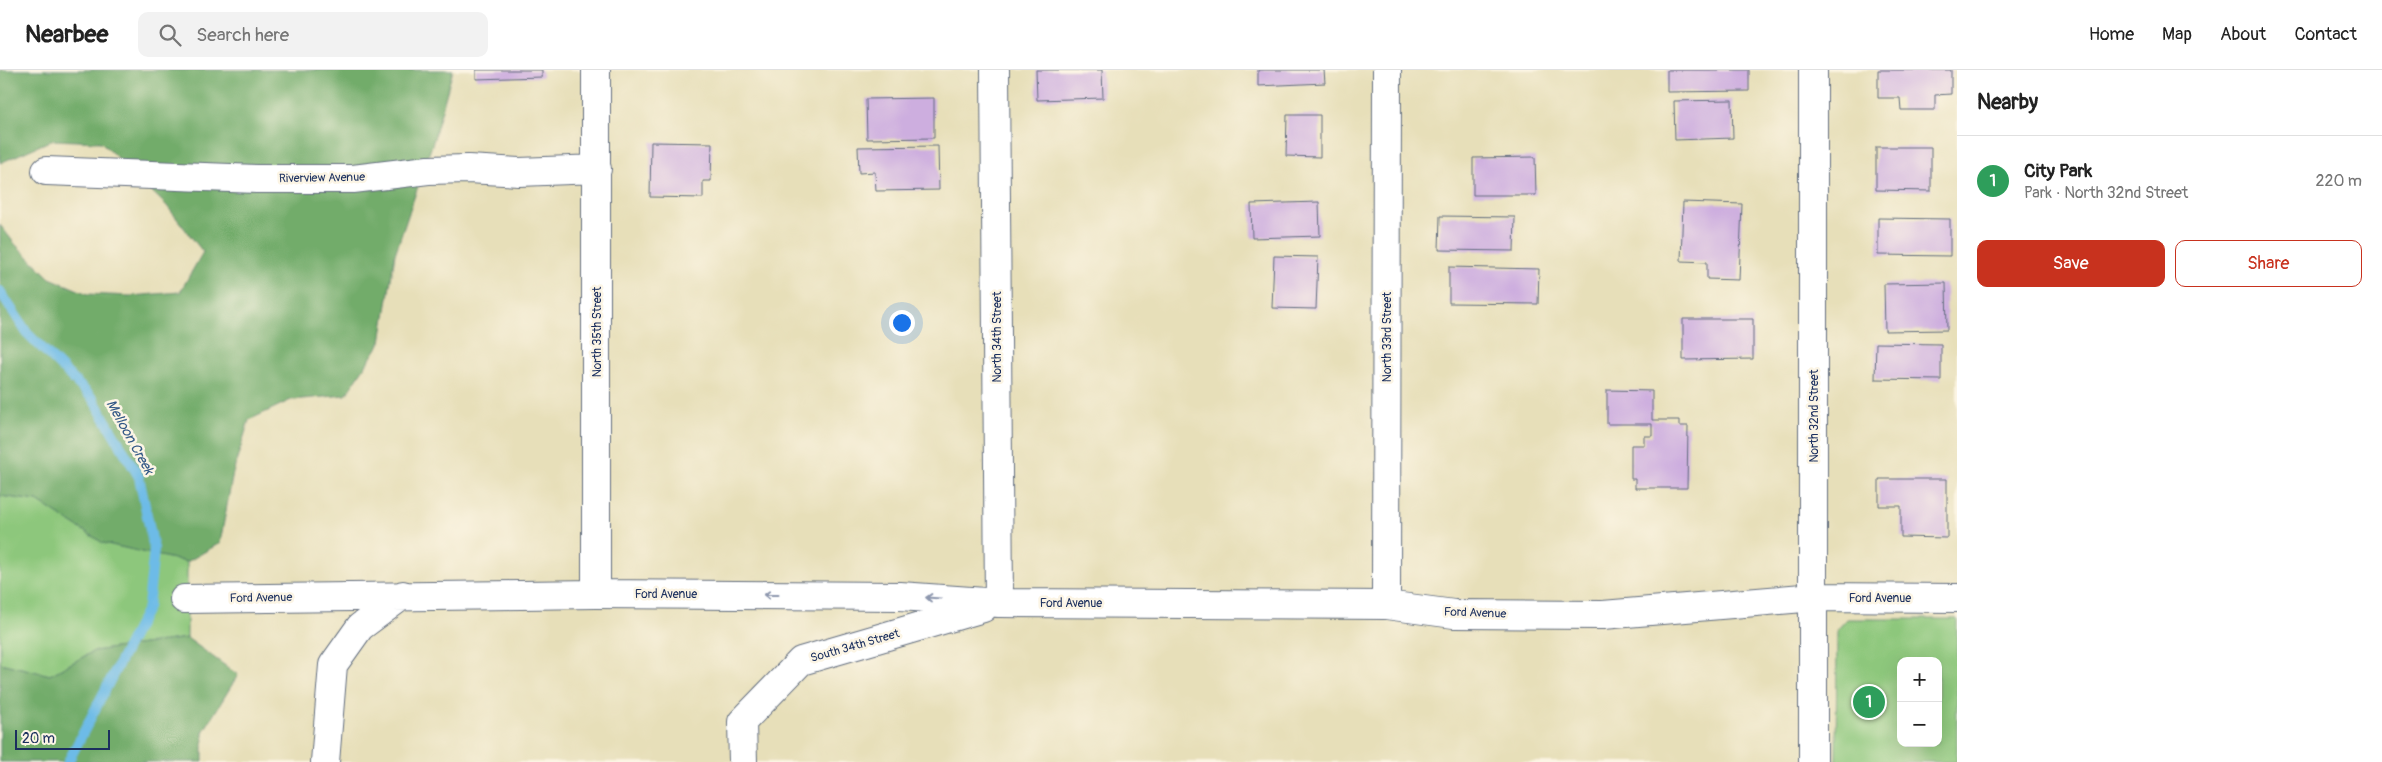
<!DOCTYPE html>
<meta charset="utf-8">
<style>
:root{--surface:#fff;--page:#f2f2f2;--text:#222;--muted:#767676;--line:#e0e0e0;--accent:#c8321e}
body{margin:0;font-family:Pangolin,sans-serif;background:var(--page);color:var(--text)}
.controls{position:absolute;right:15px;bottom:15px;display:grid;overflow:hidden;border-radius:10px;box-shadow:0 5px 20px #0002}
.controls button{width:45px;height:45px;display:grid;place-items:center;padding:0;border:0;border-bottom:1px solid var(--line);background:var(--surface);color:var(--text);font:25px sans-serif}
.scale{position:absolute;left:15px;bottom:12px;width:95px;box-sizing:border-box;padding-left:5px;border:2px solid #1b2f5e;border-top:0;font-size:14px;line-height:18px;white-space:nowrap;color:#1b2f5e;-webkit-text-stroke:4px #fcf5e5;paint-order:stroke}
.you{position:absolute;left:901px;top:252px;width:18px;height:18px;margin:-12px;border:4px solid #fff;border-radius:50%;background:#1a73e8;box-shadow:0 0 0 8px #1a73e833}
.badge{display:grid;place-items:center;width:32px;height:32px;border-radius:50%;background:var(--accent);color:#fff;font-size:16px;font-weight:700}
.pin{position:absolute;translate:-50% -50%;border:2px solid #fff;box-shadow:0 1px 5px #0006}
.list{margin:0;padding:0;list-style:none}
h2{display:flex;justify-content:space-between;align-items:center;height:65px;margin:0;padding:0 20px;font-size:21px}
h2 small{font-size:16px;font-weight:400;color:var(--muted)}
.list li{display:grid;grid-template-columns:32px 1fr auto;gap:15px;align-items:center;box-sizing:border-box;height:90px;padding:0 20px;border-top:1px solid var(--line)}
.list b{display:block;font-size:19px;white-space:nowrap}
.list p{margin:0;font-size:16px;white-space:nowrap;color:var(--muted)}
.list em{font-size:16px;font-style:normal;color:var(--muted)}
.actions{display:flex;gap:10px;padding:15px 20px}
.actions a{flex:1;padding:11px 0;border:1px solid var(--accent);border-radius:10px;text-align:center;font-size:18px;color:var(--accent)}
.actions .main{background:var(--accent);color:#fff}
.icon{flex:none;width:28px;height:28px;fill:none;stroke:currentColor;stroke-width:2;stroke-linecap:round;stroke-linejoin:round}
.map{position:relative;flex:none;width:1957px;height:692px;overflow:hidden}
header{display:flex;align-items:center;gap:30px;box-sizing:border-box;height:70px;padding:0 25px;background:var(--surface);border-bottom:1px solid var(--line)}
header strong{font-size:24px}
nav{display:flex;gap:28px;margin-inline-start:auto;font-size:18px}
.search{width:350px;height:45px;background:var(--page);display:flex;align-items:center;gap:12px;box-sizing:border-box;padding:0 18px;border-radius:10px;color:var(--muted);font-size:19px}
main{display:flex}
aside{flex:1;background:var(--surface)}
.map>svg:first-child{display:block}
.green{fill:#8dc77b;stroke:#547b6c;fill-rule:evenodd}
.forest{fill:#72ac6b;stroke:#466e64}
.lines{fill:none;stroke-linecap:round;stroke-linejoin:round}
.stream{stroke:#6dbbe7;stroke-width:10}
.building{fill:#cdaedf}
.minor-casing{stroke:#626d7e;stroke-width:30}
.minor{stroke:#fff;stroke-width:28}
.oneway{stroke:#8d97ae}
.labels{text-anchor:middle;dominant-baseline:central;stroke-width:5;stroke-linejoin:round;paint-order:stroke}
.street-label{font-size:12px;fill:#1b2f5e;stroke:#fcf5e5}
.water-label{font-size:14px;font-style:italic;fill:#345987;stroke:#fcf5e5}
</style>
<header>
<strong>Nearbee</strong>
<div class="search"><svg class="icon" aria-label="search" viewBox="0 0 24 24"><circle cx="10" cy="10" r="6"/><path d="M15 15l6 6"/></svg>Search here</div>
<nav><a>Home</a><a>Map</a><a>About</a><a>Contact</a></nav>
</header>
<main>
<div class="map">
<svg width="1957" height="692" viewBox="0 0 1957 692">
<rect width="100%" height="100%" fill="#fcf5e5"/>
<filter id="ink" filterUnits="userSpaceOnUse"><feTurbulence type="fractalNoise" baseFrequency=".02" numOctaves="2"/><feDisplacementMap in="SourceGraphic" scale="10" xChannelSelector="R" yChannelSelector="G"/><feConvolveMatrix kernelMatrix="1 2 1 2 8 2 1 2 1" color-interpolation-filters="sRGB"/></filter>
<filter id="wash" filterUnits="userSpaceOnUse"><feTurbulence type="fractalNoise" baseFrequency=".0096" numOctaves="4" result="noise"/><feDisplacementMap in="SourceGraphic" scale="20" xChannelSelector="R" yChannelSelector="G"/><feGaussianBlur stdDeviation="1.12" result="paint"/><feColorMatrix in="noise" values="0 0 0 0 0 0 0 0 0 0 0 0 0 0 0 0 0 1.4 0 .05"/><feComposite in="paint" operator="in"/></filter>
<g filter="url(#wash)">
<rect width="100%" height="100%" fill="#e7dfb9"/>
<path class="green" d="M0 426 37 431 103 473 187 492V568L94 581 50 605 0 593Z
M1847 549H1957V692H1836L1837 560ZM1901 591H1938V673H1901Z"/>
<path class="forest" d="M0 0H453L433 72 395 184 381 272 346 325 291 330 249 350 233 403 220 473 187 492 103 473 37 431 0 426V155L15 174 50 208 88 224 130 226 180 222 203 182 167 136 101 72 52 70 0 93Z
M187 568 238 605 203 662V692H0V593L50 605 94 581Z"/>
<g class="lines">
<path class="stream" d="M0 221 27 263 93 329 139 407 154 479 148 537 68 692"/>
</g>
<g id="blocks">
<path class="building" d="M476 0H542V7L476 9Z
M1036 0H1102L1103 28 1037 30Z
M1258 0H1324L1325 13 1258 16Z
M1667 0H1749V21L1667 22Z
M1878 0H1951V24L1935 25V40H1901L1900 28H1878Z
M934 28V68L867 69 866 29Z
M1732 30 1733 68 1675 70 1674 31Z
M1287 45H1320V87L1286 86Z
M651 72 712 73 711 111H703V128L650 127Z
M938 76 939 120 876 121 875 102 859 103 858 77Z
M1876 77H1931V121L1876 120Z
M1535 87 1536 125H1473V88Z
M1319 132 1320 166 1252 168 1251 134Z
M1683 132 1742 134 1739 210 1707 209V192L1681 191Z
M1440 146 1515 147 1514 181 1439 180Z
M1878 148 1950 149V186L1878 185Z
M1274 186 1318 187 1316 239 1272 238Z
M1449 197 1539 199 1538 234 1449 233Z
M1946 213 1947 260 1885 261 1884 214Z
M1683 249H1753V289L1683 290Z
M1876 273 1941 274V310L1875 309Z
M1607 320 1652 321V350H1679V356H1688L1687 418H1635V409H1631V375H1644V366H1652V354H1607Z
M1879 409H1947V468L1901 467V436H1879Z"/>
</g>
</g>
<g filter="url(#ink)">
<use href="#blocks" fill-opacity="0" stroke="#626d7e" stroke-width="1"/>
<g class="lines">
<g class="minor-casing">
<path id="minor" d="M995 0 999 533
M1813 0V692
M46 101 257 109H353L428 100 468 99 519 102 597 99
M596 524V0
M184 529 596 524 900 526 999 533 1386 535 1454 544 1603 545 1815 527 1957 528
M1386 535 1387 0
M325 692 333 595 360 557 403 525
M743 692 742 652 801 591 983 538"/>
</g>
<use href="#minor" class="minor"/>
</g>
<defs><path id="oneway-shaft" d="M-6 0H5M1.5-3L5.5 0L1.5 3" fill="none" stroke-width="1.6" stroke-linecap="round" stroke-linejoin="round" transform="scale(1.25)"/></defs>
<g class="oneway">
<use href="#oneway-shaft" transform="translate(771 525) rotate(-180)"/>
<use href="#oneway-shaft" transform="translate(933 528) rotate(-176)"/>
</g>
</g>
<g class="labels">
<g class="street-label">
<text transform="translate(322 108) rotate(-1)">Riverview Avenue</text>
<text transform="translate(597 262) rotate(-90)">North 35th Street</text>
<text transform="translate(997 267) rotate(-90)">North 34th Street</text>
<text transform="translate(1387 267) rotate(-90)">North 33rd Street</text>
<text transform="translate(1814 346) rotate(-90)">North 32nd Street</text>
<text x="666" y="524">Ford Avenue</text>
<text transform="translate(261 528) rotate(-1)">Ford Avenue</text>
<text x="1880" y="528">Ford Avenue</text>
<text x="1071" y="533">Ford Avenue</text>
<text transform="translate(1475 543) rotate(2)">Ford Avenue</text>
<text transform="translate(855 576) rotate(-16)">South 34th Street</text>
</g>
<g class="water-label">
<text transform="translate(130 367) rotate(61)">Melloon Creek</text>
</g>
</g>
</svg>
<div class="controls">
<button>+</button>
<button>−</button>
</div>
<div class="scale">20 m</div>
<div class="you"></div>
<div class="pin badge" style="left:1869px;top:632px;background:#2e9e5b">1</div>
</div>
<aside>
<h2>Nearby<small></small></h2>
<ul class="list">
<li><span class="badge" style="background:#2e9e5b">1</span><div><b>City Park</b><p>Park · North 32nd Street</p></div><em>220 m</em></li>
</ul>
<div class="actions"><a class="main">Save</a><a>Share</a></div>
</aside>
</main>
